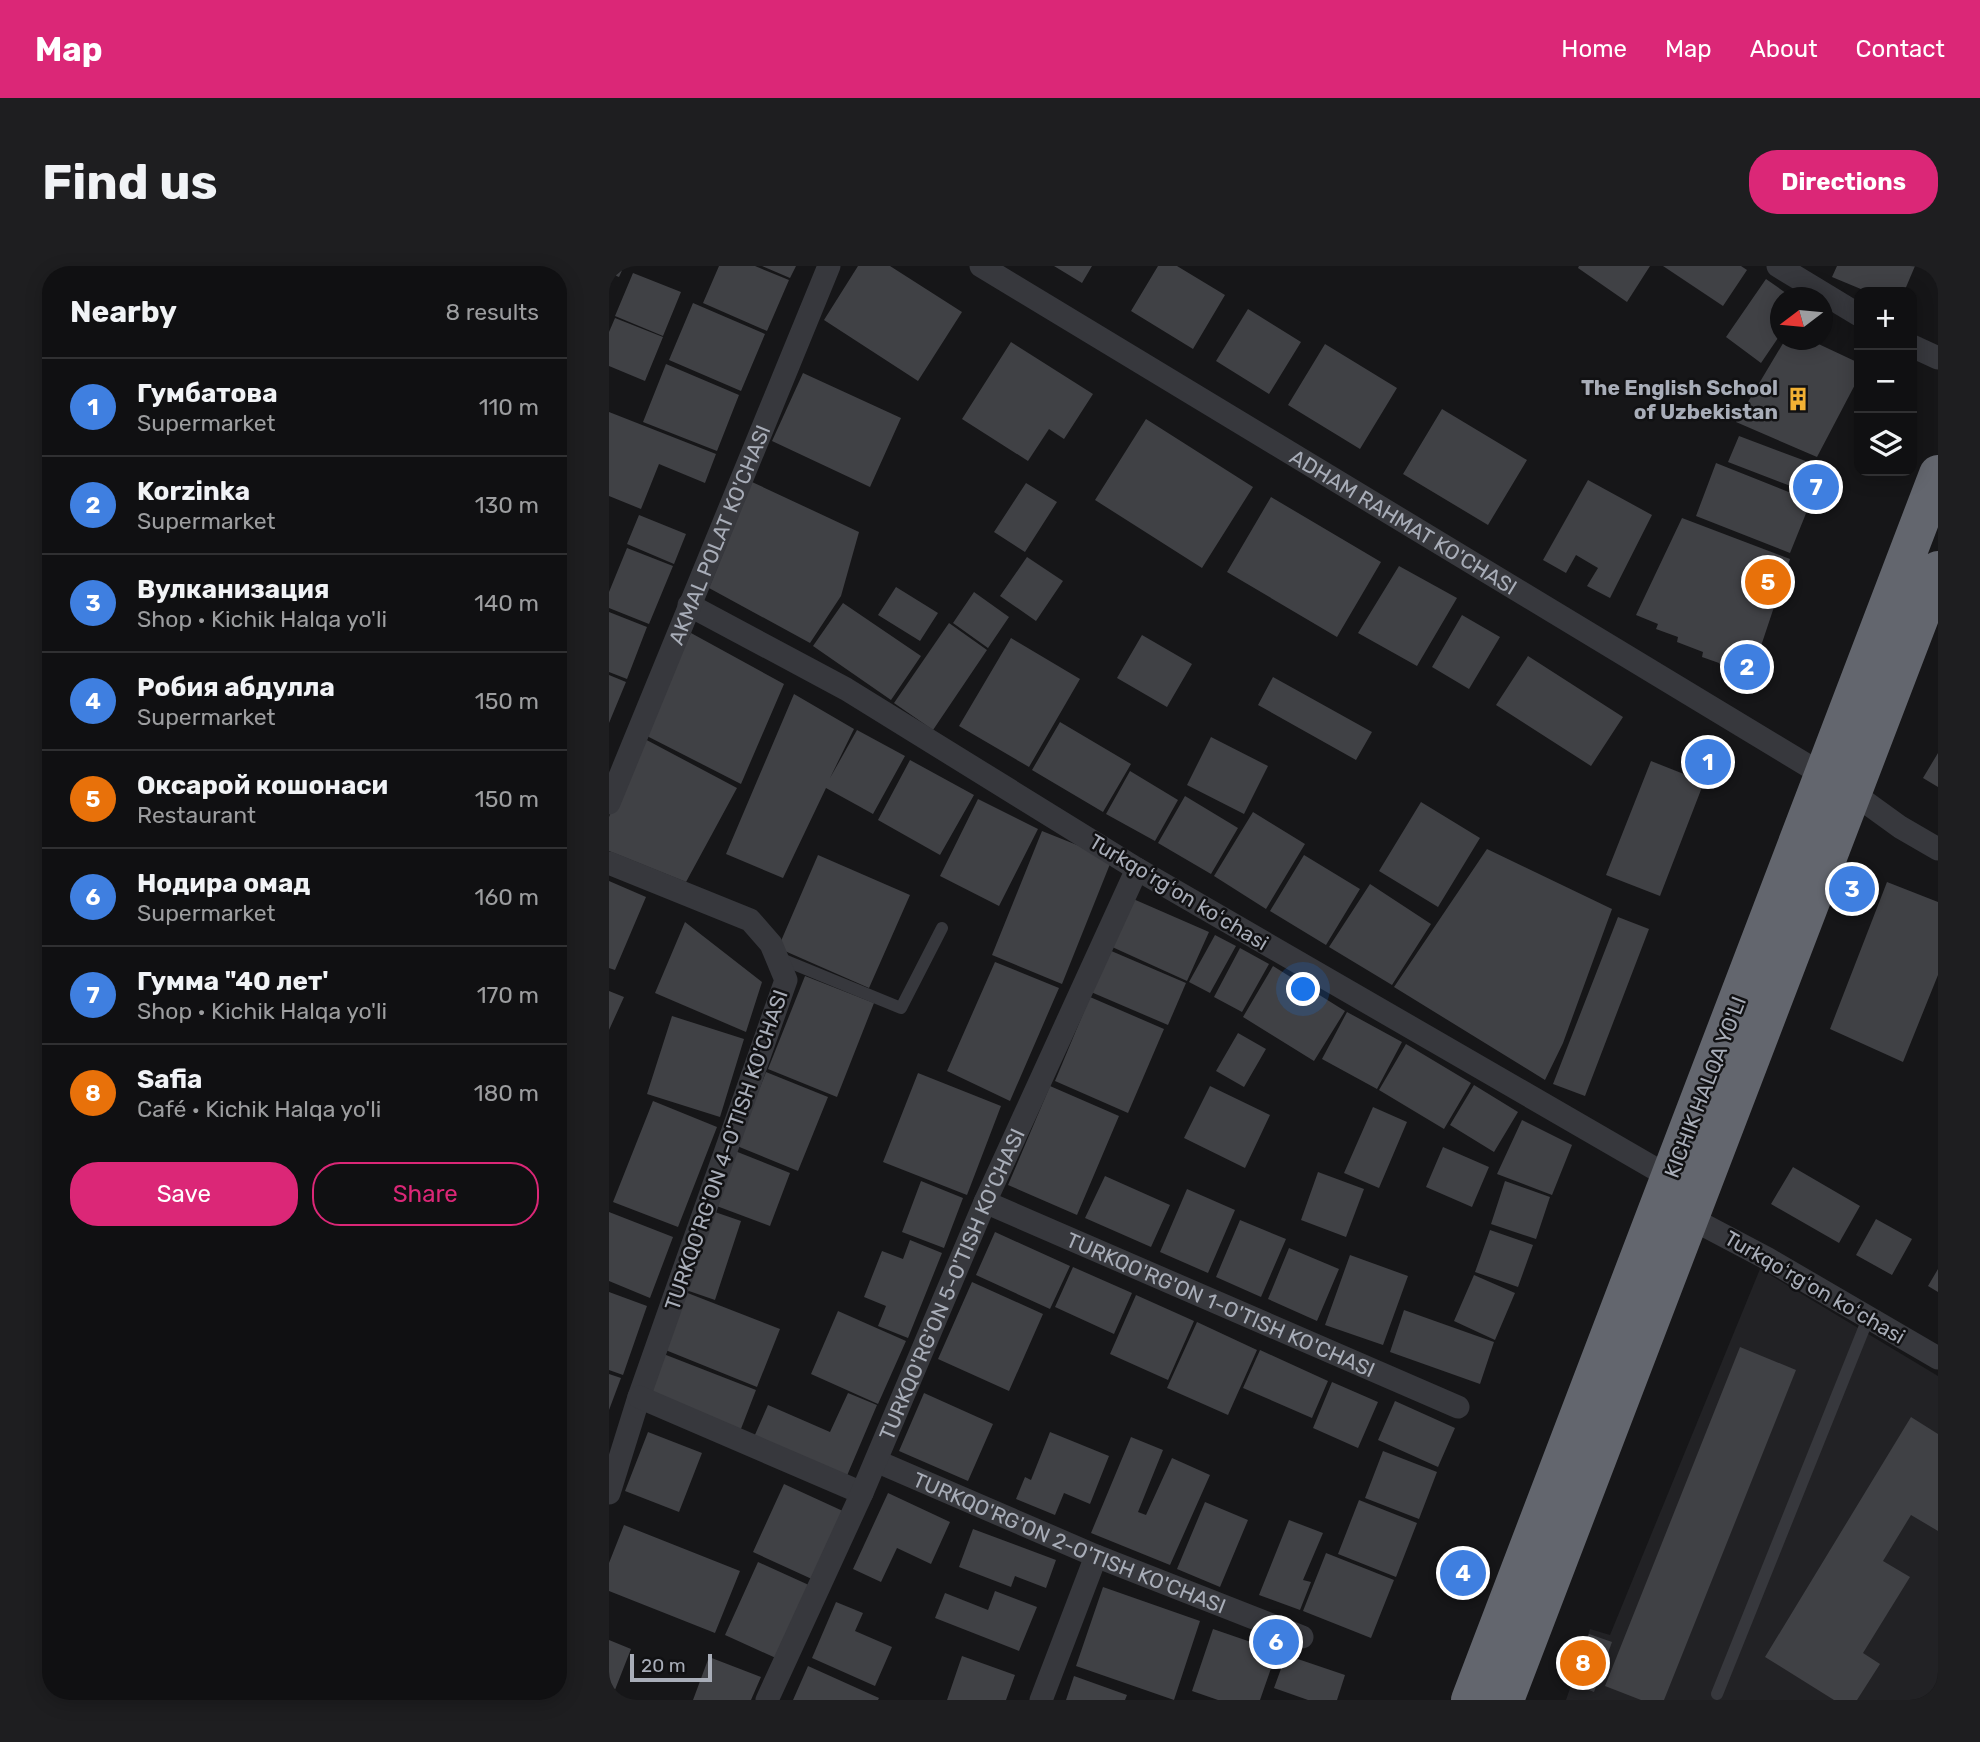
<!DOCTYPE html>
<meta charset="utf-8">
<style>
:root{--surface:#101012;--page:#1e1e20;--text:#f1f3f6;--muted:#9c9d9f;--line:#303032;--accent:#db2777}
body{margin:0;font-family:Rubik,sans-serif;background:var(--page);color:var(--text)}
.controls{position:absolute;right:21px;top:21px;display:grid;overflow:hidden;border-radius:14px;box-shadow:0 4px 18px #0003}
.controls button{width:63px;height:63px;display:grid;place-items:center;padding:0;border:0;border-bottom:2px solid var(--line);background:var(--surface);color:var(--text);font:35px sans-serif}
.compass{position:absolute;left:1161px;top:21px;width:63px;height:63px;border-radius:50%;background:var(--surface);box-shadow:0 4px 18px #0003;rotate:254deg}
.scale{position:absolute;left:21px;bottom:18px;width:82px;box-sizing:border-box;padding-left:7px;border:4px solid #a8adb8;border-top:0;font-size:19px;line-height:24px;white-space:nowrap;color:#a8adb8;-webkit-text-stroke:5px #111113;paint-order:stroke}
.you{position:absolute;left:695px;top:724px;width:24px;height:24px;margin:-18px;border:5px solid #fff;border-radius:50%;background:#1a73e8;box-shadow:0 0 0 10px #1a73e833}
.badge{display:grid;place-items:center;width:46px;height:46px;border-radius:50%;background:var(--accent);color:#fff;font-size:23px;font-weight:700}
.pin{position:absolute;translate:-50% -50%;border:4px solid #fff;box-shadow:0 2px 7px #0006}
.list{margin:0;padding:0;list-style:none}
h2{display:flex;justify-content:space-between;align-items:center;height:91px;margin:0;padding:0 28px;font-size:30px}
h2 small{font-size:23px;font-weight:400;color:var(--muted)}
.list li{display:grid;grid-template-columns:46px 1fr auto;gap:21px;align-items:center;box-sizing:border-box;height:98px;padding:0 28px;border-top:2px solid var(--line)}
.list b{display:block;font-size:26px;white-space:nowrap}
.list p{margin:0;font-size:23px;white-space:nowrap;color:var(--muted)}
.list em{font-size:23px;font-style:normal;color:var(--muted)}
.actions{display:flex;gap:14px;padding:21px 28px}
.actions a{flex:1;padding:16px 0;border:2px solid var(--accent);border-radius:28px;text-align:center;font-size:24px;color:var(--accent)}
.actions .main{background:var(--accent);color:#fff}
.icon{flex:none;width:38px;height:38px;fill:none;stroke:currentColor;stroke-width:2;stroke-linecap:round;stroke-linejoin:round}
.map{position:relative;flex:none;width:1329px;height:1434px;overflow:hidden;border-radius:28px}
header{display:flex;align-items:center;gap:42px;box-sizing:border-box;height:98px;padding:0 35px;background:var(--accent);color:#fff}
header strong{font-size:33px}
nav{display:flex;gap:38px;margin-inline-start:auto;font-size:24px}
.intro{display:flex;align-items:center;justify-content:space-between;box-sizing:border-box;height:168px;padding:0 42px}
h1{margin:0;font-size:49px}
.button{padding:18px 32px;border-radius:28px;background:var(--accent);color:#fff;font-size:24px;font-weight:700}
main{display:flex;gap:42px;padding:0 42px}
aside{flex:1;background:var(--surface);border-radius:28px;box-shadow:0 4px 18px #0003}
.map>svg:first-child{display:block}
.built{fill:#222225}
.building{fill:#404145}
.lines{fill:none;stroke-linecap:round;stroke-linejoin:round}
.lane{stroke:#37383d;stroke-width:12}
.street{stroke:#37383d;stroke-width:23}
.highway{stroke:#63666e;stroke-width:38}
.labels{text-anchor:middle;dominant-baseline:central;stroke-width:5;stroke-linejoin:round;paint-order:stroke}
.poi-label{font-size:21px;font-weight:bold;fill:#a8adb8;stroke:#111113;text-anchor:end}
.street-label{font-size:21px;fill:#a8adb8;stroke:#111113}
</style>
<header>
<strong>Map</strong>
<nav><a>Home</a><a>Map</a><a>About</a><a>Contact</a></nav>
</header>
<div class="intro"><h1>Find us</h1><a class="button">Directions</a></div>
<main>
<aside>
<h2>Nearby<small>8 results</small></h2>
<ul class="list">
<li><span class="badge" style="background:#3f7fe0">1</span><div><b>Гумбатова</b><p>Supermarket</p></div><em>110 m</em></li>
<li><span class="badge" style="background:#3f7fe0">2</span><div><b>Korzinka</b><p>Supermarket</p></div><em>130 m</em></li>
<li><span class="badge" style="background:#3f7fe0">3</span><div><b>Вулканизация</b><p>Shop · Kichik Halqa yo'li</p></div><em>140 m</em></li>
<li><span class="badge" style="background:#3f7fe0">4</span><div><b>Робия абдулла</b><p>Supermarket</p></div><em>150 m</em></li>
<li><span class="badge" style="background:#e8710a">5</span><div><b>Оксарой кошонаси</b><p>Restaurant</p></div><em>150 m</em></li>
<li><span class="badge" style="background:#3f7fe0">6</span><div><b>Нодира омад</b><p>Supermarket</p></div><em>160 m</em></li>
<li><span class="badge" style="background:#3f7fe0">7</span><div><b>Гумма &quot;40 лет'</b><p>Shop · Kichik Halqa yo'li</p></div><em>170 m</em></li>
<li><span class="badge" style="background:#e8710a">8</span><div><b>Safia</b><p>Café · Kichik Halqa yo'li</p></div><em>180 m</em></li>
</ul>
<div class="actions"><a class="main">Save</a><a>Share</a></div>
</aside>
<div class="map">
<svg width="1329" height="1434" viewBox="0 0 1329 1434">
<rect width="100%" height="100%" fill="#161618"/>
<path class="built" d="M1151 1003 1329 1110V1434H957L981 1363 1001 1369Z"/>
<path class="building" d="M0 0H15L10 11 0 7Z
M110 0H146L180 14 158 65 94 37Z
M153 0H187L181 12Z
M249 0H281L353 46 309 115 215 54Z
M445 0H483L473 17Z
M549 0H568L616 29 584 83 522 45Z
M970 0H1041L1018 36 969 2Z
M1054 0H1132L1138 4 1114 40Z
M1228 0H1306L1295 26H1259L1223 11Z
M24 7 72 26 54 70 6 50Z
M1157 13 1184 32H1171V69L1152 97 1117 71Z
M84 37 156 68 132 125 60 94Z
M639 43 692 76 660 128 607 95Z
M6 52 54 71 36 115 0 100V66Z
M1176 74H1201L1250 97V111L1208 191 1127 156Z
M402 76 484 128 455 173 440 163 419 195 353 153Z
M716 78 788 122 751 183 679 139Z
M57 98 130 129 108 185 34 156Z
M194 107 292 152 261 221 163 175Z
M833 143 918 194 879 259 794 208Z
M0 146 107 188 96 217 50 198 32 243 0 230Z
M537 153 644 221 593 302 486 234Z
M1130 170 1210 200 1200 227 1119 196Z
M1107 197 1202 235 1181 287 1087 250Z
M979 214 1043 249 1001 332 978 320 989 302 967 289 957 307 934 294Z
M143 216 250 266 232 330 201 377 100 322Z
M417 217 448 236 416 286 385 266Z
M662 231 772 296 728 371 618 306Z
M30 249 77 268 65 298 18 278Z
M1073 252 1181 293 1144 404 1136 413 1119 412 1110 397 1093 391 1094 386 1068 376 1069 371 1047 363 1049 358 1027 349Z
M18 282 64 300 40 358 0 342V326Z
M418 291 454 315 427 355 391 330Z
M790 300 848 332 808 400 749 367Z
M287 321 329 347 311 375 269 349Z
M365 326 400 351 379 382 344 357Z
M234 337 312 390 282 434 204 380Z
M0 346 38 361 18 413 0 406Z
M853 349 891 371 860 423 823 401Z
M340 357 378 384 324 464 285 437Z
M82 367 175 418 132 518 34 468Z
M533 369 583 398 558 441 508 412Z
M402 372 471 413 420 501 350 460Z
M919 390 1014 451 982 500 887 439Z
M0 409 17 416 0 457Z
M664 411 763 466 747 494 649 439Z
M185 428 245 463 221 512 248 464 296 490 264 548 217 522 174 612 117 588Z
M451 456 522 498 494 546 423 504Z
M32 471 128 522 77 616 0 585V551Z
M602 471 659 500 635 548 578 519Z
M1329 487V521L1314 512Z
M301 494 365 529 331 589 269 554Z
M1042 495 1095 516 1051 630 997 609Z
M521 505 569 534 546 575 497 548Z
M576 530 629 562 602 608 549 577Z
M369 533 429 563 390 640 331 610Z
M812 536 871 572 829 641 770 605Z
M644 546 696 578 657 643 605 610Z
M433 565 503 593 453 718 383 689Z
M878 583 1003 643 954 777 936 814 785 721Z
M209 589 301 629 260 722 169 682Z
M695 589 751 623 717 679 661 645Z
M0 615 37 631 6 704 0 702Z
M1278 616 1329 636V709L1294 796 1221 763Z
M761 618 822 658 783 719 720 681Z
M522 632 600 666 578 715 501 680Z
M1009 651 1040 663 976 830 944 818Z
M76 656 153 716 137 766 46 727Z
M606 669 627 680 601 727 580 716Z
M631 682 660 698 633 746 605 731Z
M500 684 577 717 559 759 482 726Z
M386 696 450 722 401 835 338 805Z
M664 700 736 745 705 795 634 751Z
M196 710 265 737 228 831 159 803Z
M0 725 15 731 0 764Z
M481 731 555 763 519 847 446 815Z
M738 746 793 776 768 823 713 793Z
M63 750 135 773 111 851 38 828Z
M629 767 657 783 635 821 607 805Z
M797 778 862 817 835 863 770 824Z
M157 806 219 831 189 905 128 880Z
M309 807 392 840 358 929 274 896Z
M865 819 909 846 885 886 841 859Z
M441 820 510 850 468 949 399 919Z
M601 820 661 849 636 902 575 872Z
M44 835 108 861 69 961 4 936Z
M764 841 798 856 770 922 735 907Z
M913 854 963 879 943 929 888 908Z
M834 881 880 901 863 941 817 921Z
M126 885 181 907 161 960 105 939Z
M1184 901 1251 940 1230 977 1162 938Z
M709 906 755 923 737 971 692 954Z
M496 910 561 939 542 981 476 952Z
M312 915 354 932 335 982 293 966Z
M896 915 941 931 927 973 882 958Z
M578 923 626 944 599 1007 551 986Z
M103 945 132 955 106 1034 77 1024Z
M0 946 64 971 41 1032 0 1015Z
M1267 953 1303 973 1283 1009 1247 989Z
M631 954 677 973 652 1031 607 1011Z
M881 964 924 979 909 1021 866 1006Z
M386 966 461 1000 441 1043 367 1009Z
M301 974 333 987 299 1072 269 1060 277 1040 255 1031 273 985 294 993Z
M680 982 730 1003 708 1055 659 1033Z
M741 989 799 1010 774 1079 716 1059Z
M464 1001 523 1027 505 1068 446 1041Z
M1329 1003V1026L1319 1020Z
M865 1009 906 1027 886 1074 845 1055Z
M363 1016 434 1048 400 1125 329 1093Z
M0 1026 38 1040 14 1109 0 1104Z
M76 1026 171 1063 148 1121 54 1083Z
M527 1029 585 1055 559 1114 501 1088Z
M795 1044 885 1076 871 1118 781 1086Z
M229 1045 297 1075 269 1138 202 1108Z
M588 1056 648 1084 619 1149 558 1122Z
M1131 1081 1187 1104 1055 1434H1032L996 1420Z
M651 1084 719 1115 703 1152 634 1122Z
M52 1087 147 1124 130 1168 35 1131Z
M0 1108 12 1112 0 1144Z
M723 1116 769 1136 749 1182 704 1162Z
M239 1127 268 1139 237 1212 145 1171 159 1139 221 1166Z
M315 1127 384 1158 359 1215 290 1185Z
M786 1135 846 1162 829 1201 769 1174Z
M1302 1151 1329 1168V1265L1302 1249 1274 1295 1301 1311 1254 1387 1271 1398 1248 1434H1225L1156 1391Z
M39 1166 93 1187 70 1246 16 1225Z
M441 1166 500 1190 481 1238 455 1227 446 1249 407 1233 416 1211 422 1214Z
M522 1171 554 1184 529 1246 537 1249 563 1192 601 1209 561 1299 482 1267Z
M774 1185 828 1206 810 1253 756 1232Z
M175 1218 236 1246 205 1314 144 1286Z
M279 1227 341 1256 322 1298 288 1282 272 1316 244 1303Z
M750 1234 808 1257 787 1311 729 1288Z
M596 1236 639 1254 611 1321 568 1303Z
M680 1254 714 1267 694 1314 702 1316 691 1344 650 1329Z
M15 1259 131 1305 106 1367 0 1325V1297Z
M364 1263 447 1294 437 1322 406 1310 402 1321 350 1301Z
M717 1287 785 1314 762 1372 694 1345Z
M149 1296 202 1320 169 1393 116 1369Z
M494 1321 591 1355 565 1434 467 1400Z
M386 1325 428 1341 410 1385 326 1352 336 1327 379 1344Z
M227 1336 254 1347 246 1365 283 1381 266 1420 203 1392Z
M604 1363 668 1385 651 1434H609L583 1425Z
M980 1368 1003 1376 985 1426 962 1417Z
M0 1374 22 1383 2 1434H0Z
M677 1389 736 1409 728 1434H699L665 1422Z
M353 1390 406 1409 397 1434H338Z
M100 1391 152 1411 142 1434H84Z
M199 1400 270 1432 269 1434H184Z
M465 1410 518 1429 516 1434H457Z"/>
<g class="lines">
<path class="lane" d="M170 692 292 742 333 662
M1108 1428 1260 1050"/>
<g class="street">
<path id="s1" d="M372 0 1244 527 1291 561 1329 583"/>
<path d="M1169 0 1250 49"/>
<path d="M1303 80 1329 92"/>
<path d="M80 339 237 423 528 603 1069 916"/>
<path id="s2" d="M0 537 220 0"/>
<path d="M0 597 141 654 162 678 177 714 30 1131 0 1227"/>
<path id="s3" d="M376 936 849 1141"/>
<path d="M1070 946 1159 993 1329 1092"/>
<path d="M30 1131 253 1227"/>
<path id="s4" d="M267 1195 487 1290 693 1371"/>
<path id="s5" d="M158 1434 253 1227 376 936 528 603"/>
<path d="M432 1434 487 1290"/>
</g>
<path class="highway" d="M861 1434 1329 208
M896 1434 1329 304"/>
</g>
<defs>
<g id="building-bare" transform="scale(1.89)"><path d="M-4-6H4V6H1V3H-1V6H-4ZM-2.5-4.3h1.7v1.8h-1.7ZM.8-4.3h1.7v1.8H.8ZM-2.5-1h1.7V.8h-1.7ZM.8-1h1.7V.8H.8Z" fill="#f2b134" stroke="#111113" stroke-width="2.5" paint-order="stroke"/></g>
</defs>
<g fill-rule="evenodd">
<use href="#building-bare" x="1189" y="133"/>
</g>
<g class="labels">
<g class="poi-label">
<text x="1169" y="121">The English School<tspan x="1169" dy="24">of Uzbekistan</tspan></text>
</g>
<g class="street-label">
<text stroke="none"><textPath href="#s1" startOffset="494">ADHAM RAHMAT KO'CHASI</textPath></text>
<text stroke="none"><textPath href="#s2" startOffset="290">AKMAL POLAT KO'CHASI</textPath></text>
<text transform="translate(570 626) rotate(31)">Turkqoʻrgʻon koʻchasi</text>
<text transform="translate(1096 821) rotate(-69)">KICHIK HALQA YO'LI</text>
<text transform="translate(117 884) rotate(-71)">TURKQO'RG'ON 4-O'TISH KO'CHASI</text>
<text stroke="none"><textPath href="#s5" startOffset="455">TURKQO'RG'ON 5-O'TISH KO'CHASI</textPath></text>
<text transform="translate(1206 1021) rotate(30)">Turkqoʻrgʻon koʻchasi</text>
<text stroke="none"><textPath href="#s3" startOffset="257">TURKQO'RG'ON 1-O'TISH KO'CHASI</textPath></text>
<text stroke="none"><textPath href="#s4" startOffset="210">TURKQO'RG'ON 2-O'TISH KO'CHASI</textPath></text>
</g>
</g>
</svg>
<div class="controls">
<button>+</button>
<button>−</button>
<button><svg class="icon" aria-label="layers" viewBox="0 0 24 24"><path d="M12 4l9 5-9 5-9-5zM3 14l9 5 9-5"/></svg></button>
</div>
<svg class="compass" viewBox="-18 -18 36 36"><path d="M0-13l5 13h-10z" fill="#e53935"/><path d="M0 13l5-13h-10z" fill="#9c9d9f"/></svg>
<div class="scale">20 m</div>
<div class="you"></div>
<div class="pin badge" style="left:1099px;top:496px;background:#3f7fe0">1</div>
<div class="pin badge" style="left:1138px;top:401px;background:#3f7fe0">2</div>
<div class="pin badge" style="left:1243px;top:623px;background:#3f7fe0">3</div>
<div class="pin badge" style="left:854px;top:1307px;background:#3f7fe0">4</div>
<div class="pin badge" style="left:1159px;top:316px;background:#e8710a">5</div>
<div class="pin badge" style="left:667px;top:1376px;background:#3f7fe0">6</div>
<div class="pin badge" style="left:1207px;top:221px;background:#3f7fe0">7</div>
<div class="pin badge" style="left:974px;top:1397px;background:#e8710a">8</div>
</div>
</main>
